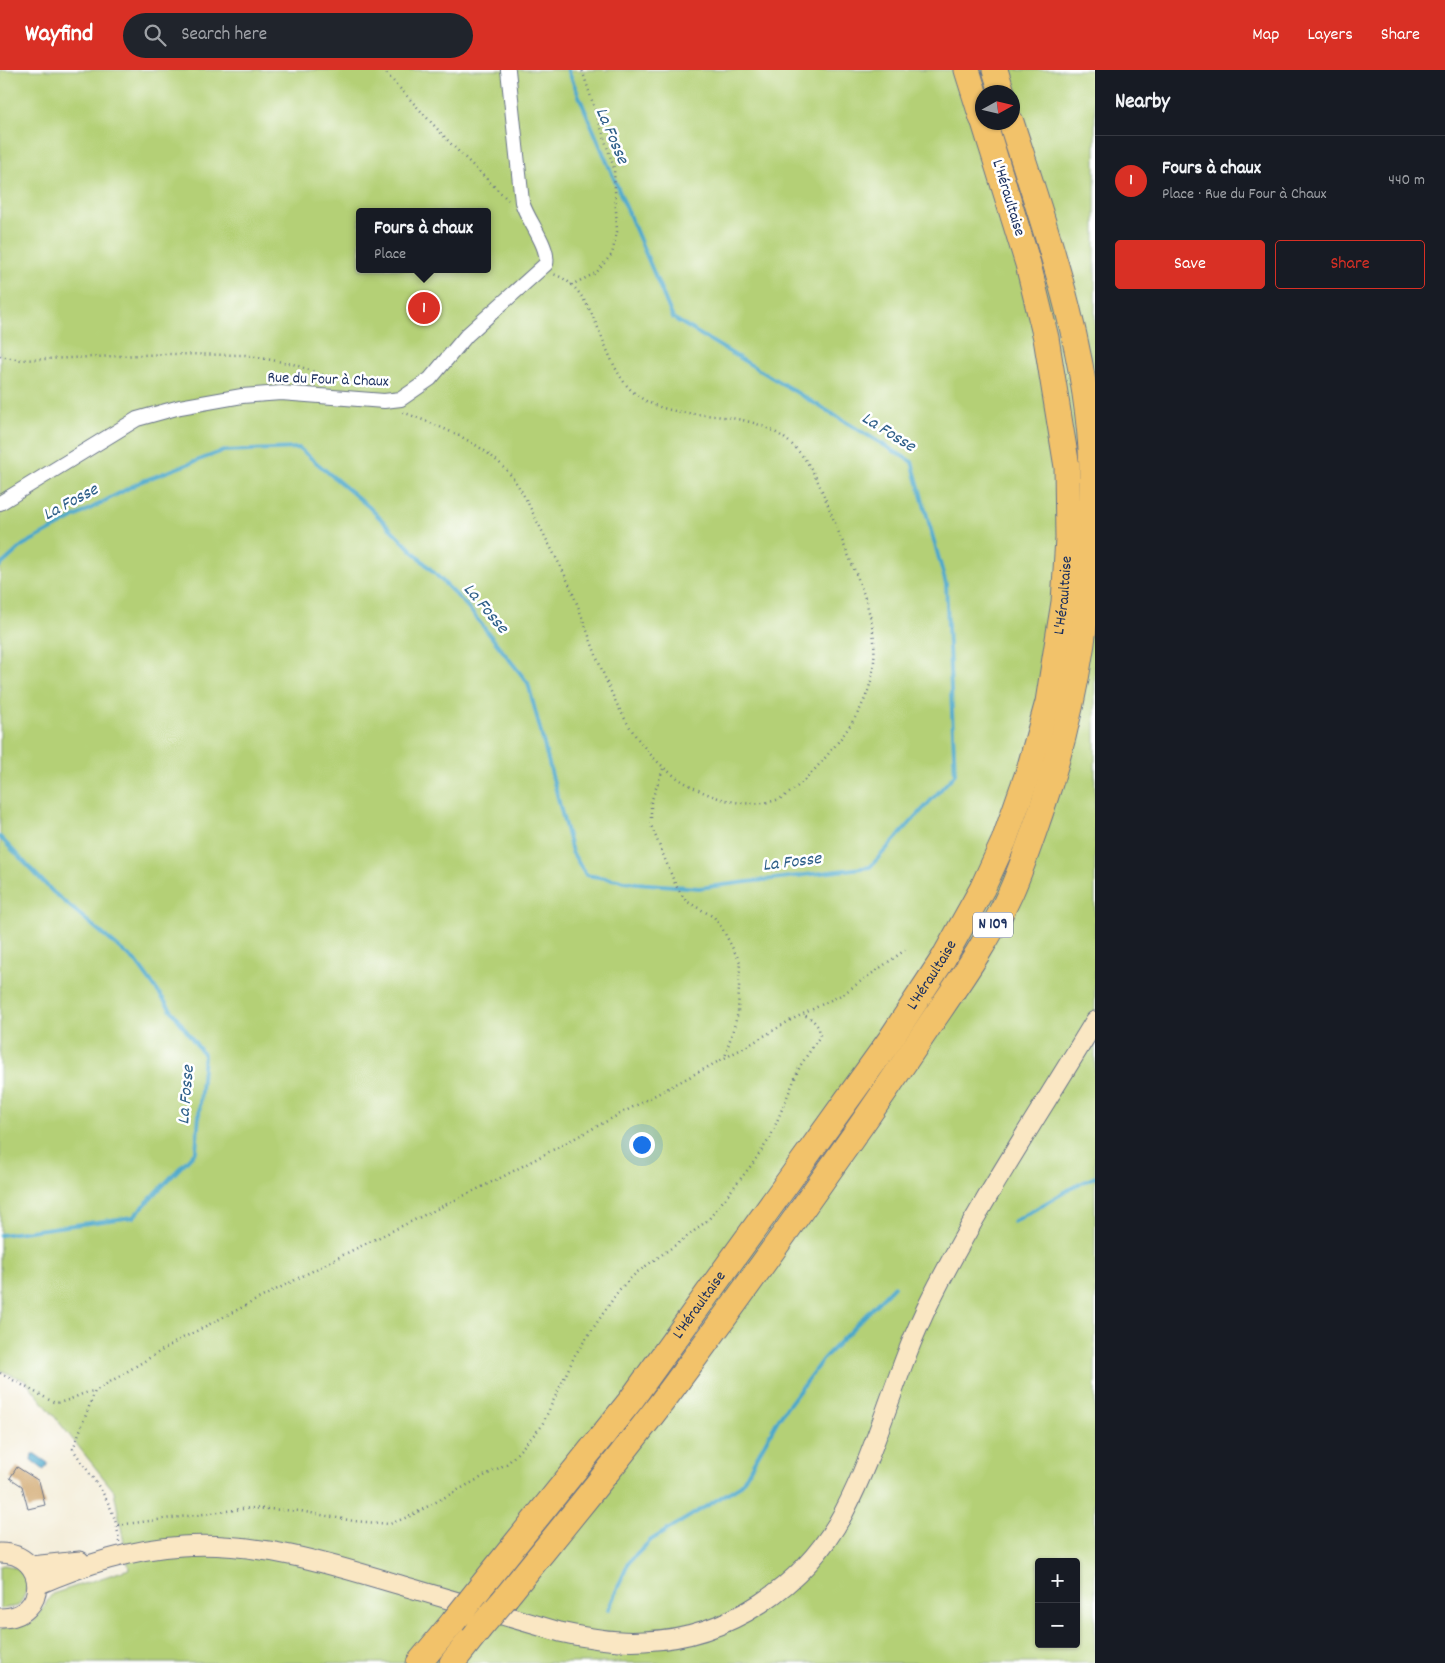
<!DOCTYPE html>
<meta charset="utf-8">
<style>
:root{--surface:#171b24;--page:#20242c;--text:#f1f3f6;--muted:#9ea1a6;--line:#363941;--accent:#d93025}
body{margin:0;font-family:Dekko,sans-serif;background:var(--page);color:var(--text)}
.controls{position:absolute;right:15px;bottom:15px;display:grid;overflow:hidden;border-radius:5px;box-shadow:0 1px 4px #0004}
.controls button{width:45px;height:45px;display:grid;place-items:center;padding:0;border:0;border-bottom:1px solid var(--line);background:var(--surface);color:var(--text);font:25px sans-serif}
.compass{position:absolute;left:975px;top:15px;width:45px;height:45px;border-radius:50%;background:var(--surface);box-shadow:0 1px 4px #0004;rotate:82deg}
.you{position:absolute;left:641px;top:1074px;width:18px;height:18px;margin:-12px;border:4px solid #fff;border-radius:50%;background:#1a73e8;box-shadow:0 0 0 8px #1a73e833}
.badge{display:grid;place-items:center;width:32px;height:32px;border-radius:50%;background:var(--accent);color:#fff;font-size:16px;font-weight:700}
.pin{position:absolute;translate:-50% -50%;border:2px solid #fff;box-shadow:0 1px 5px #0006}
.popup{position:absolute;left:356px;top:138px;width:135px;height:65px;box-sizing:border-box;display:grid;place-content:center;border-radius:5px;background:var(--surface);filter:drop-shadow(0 1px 4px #0005);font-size:16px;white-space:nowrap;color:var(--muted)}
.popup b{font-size:19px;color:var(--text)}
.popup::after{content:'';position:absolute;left:50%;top:100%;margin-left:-10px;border:10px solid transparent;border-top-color:var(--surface)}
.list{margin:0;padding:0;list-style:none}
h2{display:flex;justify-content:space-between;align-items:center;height:65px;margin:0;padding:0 20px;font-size:21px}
h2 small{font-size:16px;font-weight:400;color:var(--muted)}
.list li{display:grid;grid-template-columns:32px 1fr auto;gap:15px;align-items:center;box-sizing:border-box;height:90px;padding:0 20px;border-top:1px solid var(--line)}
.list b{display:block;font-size:19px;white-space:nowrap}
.list p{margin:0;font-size:16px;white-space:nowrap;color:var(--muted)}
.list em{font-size:16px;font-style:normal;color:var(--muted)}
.actions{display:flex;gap:10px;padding:15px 20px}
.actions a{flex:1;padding:11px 0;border:1px solid var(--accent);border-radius:5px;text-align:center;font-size:18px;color:var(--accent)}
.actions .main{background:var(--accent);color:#fff}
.icon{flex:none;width:28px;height:28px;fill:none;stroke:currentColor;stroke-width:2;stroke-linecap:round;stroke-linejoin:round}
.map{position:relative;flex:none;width:1095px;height:1593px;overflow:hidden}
header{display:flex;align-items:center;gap:30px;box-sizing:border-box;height:70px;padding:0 25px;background:var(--accent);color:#fff}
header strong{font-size:24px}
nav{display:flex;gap:28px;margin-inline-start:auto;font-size:18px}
.search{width:350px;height:45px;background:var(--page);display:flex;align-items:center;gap:12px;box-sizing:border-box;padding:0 18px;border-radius:28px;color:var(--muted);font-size:19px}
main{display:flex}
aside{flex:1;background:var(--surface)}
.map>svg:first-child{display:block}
.green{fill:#b4d076;stroke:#68806a;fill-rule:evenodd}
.water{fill:#4ba8ca;stroke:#336c94}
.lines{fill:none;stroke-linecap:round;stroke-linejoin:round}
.stream{stroke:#4ba8ca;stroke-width:4}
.building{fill:#cea265}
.street-casing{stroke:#677289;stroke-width:16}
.secondary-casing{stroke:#677289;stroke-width:21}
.highway-casing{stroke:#677289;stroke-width:27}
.path{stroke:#677289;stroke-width:2.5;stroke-dasharray:1 4;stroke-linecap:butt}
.street{stroke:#fff;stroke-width:14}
.secondary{stroke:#fae7c3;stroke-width:19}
.highway{stroke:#f2c26a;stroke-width:25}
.highway-bridge-casing{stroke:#677289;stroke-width:27;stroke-linecap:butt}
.highway-bridge{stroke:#f2c26a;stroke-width:25}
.labels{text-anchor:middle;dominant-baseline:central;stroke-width:5;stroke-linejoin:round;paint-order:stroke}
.shield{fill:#fff;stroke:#5f6d8e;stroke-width:1}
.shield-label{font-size:15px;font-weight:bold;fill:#1b2f5e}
.street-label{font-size:16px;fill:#1b2f5e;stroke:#fff}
.water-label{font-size:18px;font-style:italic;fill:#2e5f89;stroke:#fff}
</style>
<header>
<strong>Wayfind</strong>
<div class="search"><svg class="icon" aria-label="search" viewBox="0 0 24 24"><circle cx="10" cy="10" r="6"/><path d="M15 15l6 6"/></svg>Search here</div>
<nav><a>Map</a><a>Layers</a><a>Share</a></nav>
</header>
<main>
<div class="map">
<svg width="1095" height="1593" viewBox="0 0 1095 1593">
<rect width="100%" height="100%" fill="#fff"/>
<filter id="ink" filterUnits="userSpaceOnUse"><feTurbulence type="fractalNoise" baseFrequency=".02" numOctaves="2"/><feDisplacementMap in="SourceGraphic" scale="10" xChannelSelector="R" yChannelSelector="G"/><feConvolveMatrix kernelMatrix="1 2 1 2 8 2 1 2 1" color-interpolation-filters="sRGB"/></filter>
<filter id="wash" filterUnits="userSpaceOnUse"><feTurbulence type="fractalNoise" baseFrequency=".0096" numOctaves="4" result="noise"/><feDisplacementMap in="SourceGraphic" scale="20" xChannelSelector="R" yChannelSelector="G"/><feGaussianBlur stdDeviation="1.12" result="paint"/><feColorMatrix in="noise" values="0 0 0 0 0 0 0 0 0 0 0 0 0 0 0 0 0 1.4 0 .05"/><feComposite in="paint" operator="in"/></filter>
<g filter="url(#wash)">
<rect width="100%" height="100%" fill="#f4eeda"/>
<path class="green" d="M0 0H1095V1593H0V1559L34 1551 52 1524 129 1499 114 1421 26 1311 0 1300ZM982 22H1012V52H982ZM360 142H488V199H360ZM1039 1492H1076V1574H1039Z
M4 1495C31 1498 32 1518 18 1536L0 1539V1496Z"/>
<path class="water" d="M32 1384H35L48 1393 44 1400 31 1390Z"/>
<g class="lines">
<path class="stream" d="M0 496 23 475 140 412 223 381 299 378 369 437 466 535 528 613 572 782 586 805 637 813 699 818 870 797 955 704 946 514 912 392 673 248 568 0
M0 767 53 822 137 893 204 985 196 1081 133 1147 0 1165
M1013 1152 1077 1115 1095 1107
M608 1540 629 1492 651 1470 741 1415 779 1348 823 1289 894 1216"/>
</g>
<g id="blocks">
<path class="building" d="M17 1397 39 1411 45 1435 28 1439 22 1416 10 1408Z"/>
</g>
</g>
<g filter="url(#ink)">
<use href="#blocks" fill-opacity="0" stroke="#677289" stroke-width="1"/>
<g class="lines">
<g class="street-casing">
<path id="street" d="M0 433 137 349 180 337 242 326 281 323 384 331 401 329 430 309 467 265 546 194C550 177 527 150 522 132L508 0"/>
</g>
<g class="secondary-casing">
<path id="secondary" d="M0 1483C49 1483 49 1549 0 1548
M31 1496 80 1491
M37 1515C84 1495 131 1479 182 1476 260 1471 334 1495 407 1517 458 1532 509 1547 560 1562 587 1568 615 1573 644 1571 728 1568 805 1516 844 1442 879 1375 896 1299 930 1231 978 1135 1039 1044 1095 951"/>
</g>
<g class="highway-casing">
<g id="highway">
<path d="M967 0 982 48"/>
<path d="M995 0 1002 22"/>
<path id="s1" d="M480 1518 631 1330 890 970 943 889 982 819 1004 771 1029 700 1048 632 1064 532 1068 468 1067 397 1046 268 1028 194 984 52"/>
<path d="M507 1526C561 1459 616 1393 668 1324 729 1242 789 1158 848 1074 877 1033 905 992 933 950 961 909 990 868 1011 822 1022 797 1031 770 1040 744 1079 631 1095 520 1092 400 1089 283 1047 163 1011 52"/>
<path d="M419 1593 453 1552"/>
<path d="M452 1593 479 1559"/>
</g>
</g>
<path class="path" d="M383 0 453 76 508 130
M571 215 596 203 612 184 617 162 614 98 582 0
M0 286 21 290 166 284 245 285 293 294 347 314
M403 342C435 355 470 367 496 390 517 407 527 432 539 455 549 475 560 494 569 514 603 594 619 690 710 725 730 733 760 738 781 728 804 717 851 660 862 635 869 621 873 606 874 591 878 543 852 497 835 453 826 431 818 407 804 388 756 324 678 363 632 321 600 291 598 218 553 204
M663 699 651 732V755L676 816 686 831 714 847 722 858 740 892 738 943 725 987
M0 1303 55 1333C70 1332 81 1322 95 1321
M118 1455 250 1438 300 1441 354 1451 390 1454 410 1446 508 1393 541 1357 575 1285 619 1220 636 1203 684 1169 708 1150 753 1093 770 1068 800 996 820 966 819 958 812 949 804 945
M119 1472C116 1432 93 1411 73 1379L95 1321 179 1270 349 1182 504 1106 749 975 789 951 843 924 908 878"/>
<use href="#street" class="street"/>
<use href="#secondary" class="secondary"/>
<use href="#highway" class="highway"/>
<g class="highway-bridge-casing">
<path id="highway-bridge" d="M453 1552 480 1518
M479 1559 507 1526"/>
</g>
<use href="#highway-bridge" class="highway-bridge"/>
</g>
</g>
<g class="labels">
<rect class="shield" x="973" y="842.5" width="40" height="25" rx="4"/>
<g class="shield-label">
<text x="993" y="855">N 109</text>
</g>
<g class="street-label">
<text transform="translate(1008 128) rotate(73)">L'Héraultaise</text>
<text transform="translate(328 310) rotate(2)">Rue du Four à Chaux</text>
<text stroke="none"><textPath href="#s1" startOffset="1168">L'Héraultaise</textPath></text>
<text stroke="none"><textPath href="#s1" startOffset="762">L'Héraultaise</textPath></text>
<text stroke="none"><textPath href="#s1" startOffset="358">L'Héraultaise</textPath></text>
</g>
<g class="water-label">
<text transform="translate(611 66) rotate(67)">La Fosse</text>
<text transform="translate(888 363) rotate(32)">La Fosse</text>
<text transform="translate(71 433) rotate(-28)">La Fosse</text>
<text transform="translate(485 539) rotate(50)">La Fosse</text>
<text transform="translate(792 793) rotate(-7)">La Fosse</text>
<text transform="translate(187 1025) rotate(-85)">La Fosse</text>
</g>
</g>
</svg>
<div class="controls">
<button>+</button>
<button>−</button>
</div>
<svg class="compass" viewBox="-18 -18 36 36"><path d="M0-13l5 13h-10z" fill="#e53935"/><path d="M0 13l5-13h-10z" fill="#9ea1a6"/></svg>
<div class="you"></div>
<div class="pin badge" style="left:424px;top:238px">1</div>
<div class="popup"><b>Fours à chaux</b>Place</div>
</div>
<aside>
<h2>Nearby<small></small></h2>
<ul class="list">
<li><span class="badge">1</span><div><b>Fours à chaux</b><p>Place · Rue du Four à Chaux</p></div><em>440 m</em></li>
</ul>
<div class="actions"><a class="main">Save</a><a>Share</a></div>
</aside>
</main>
